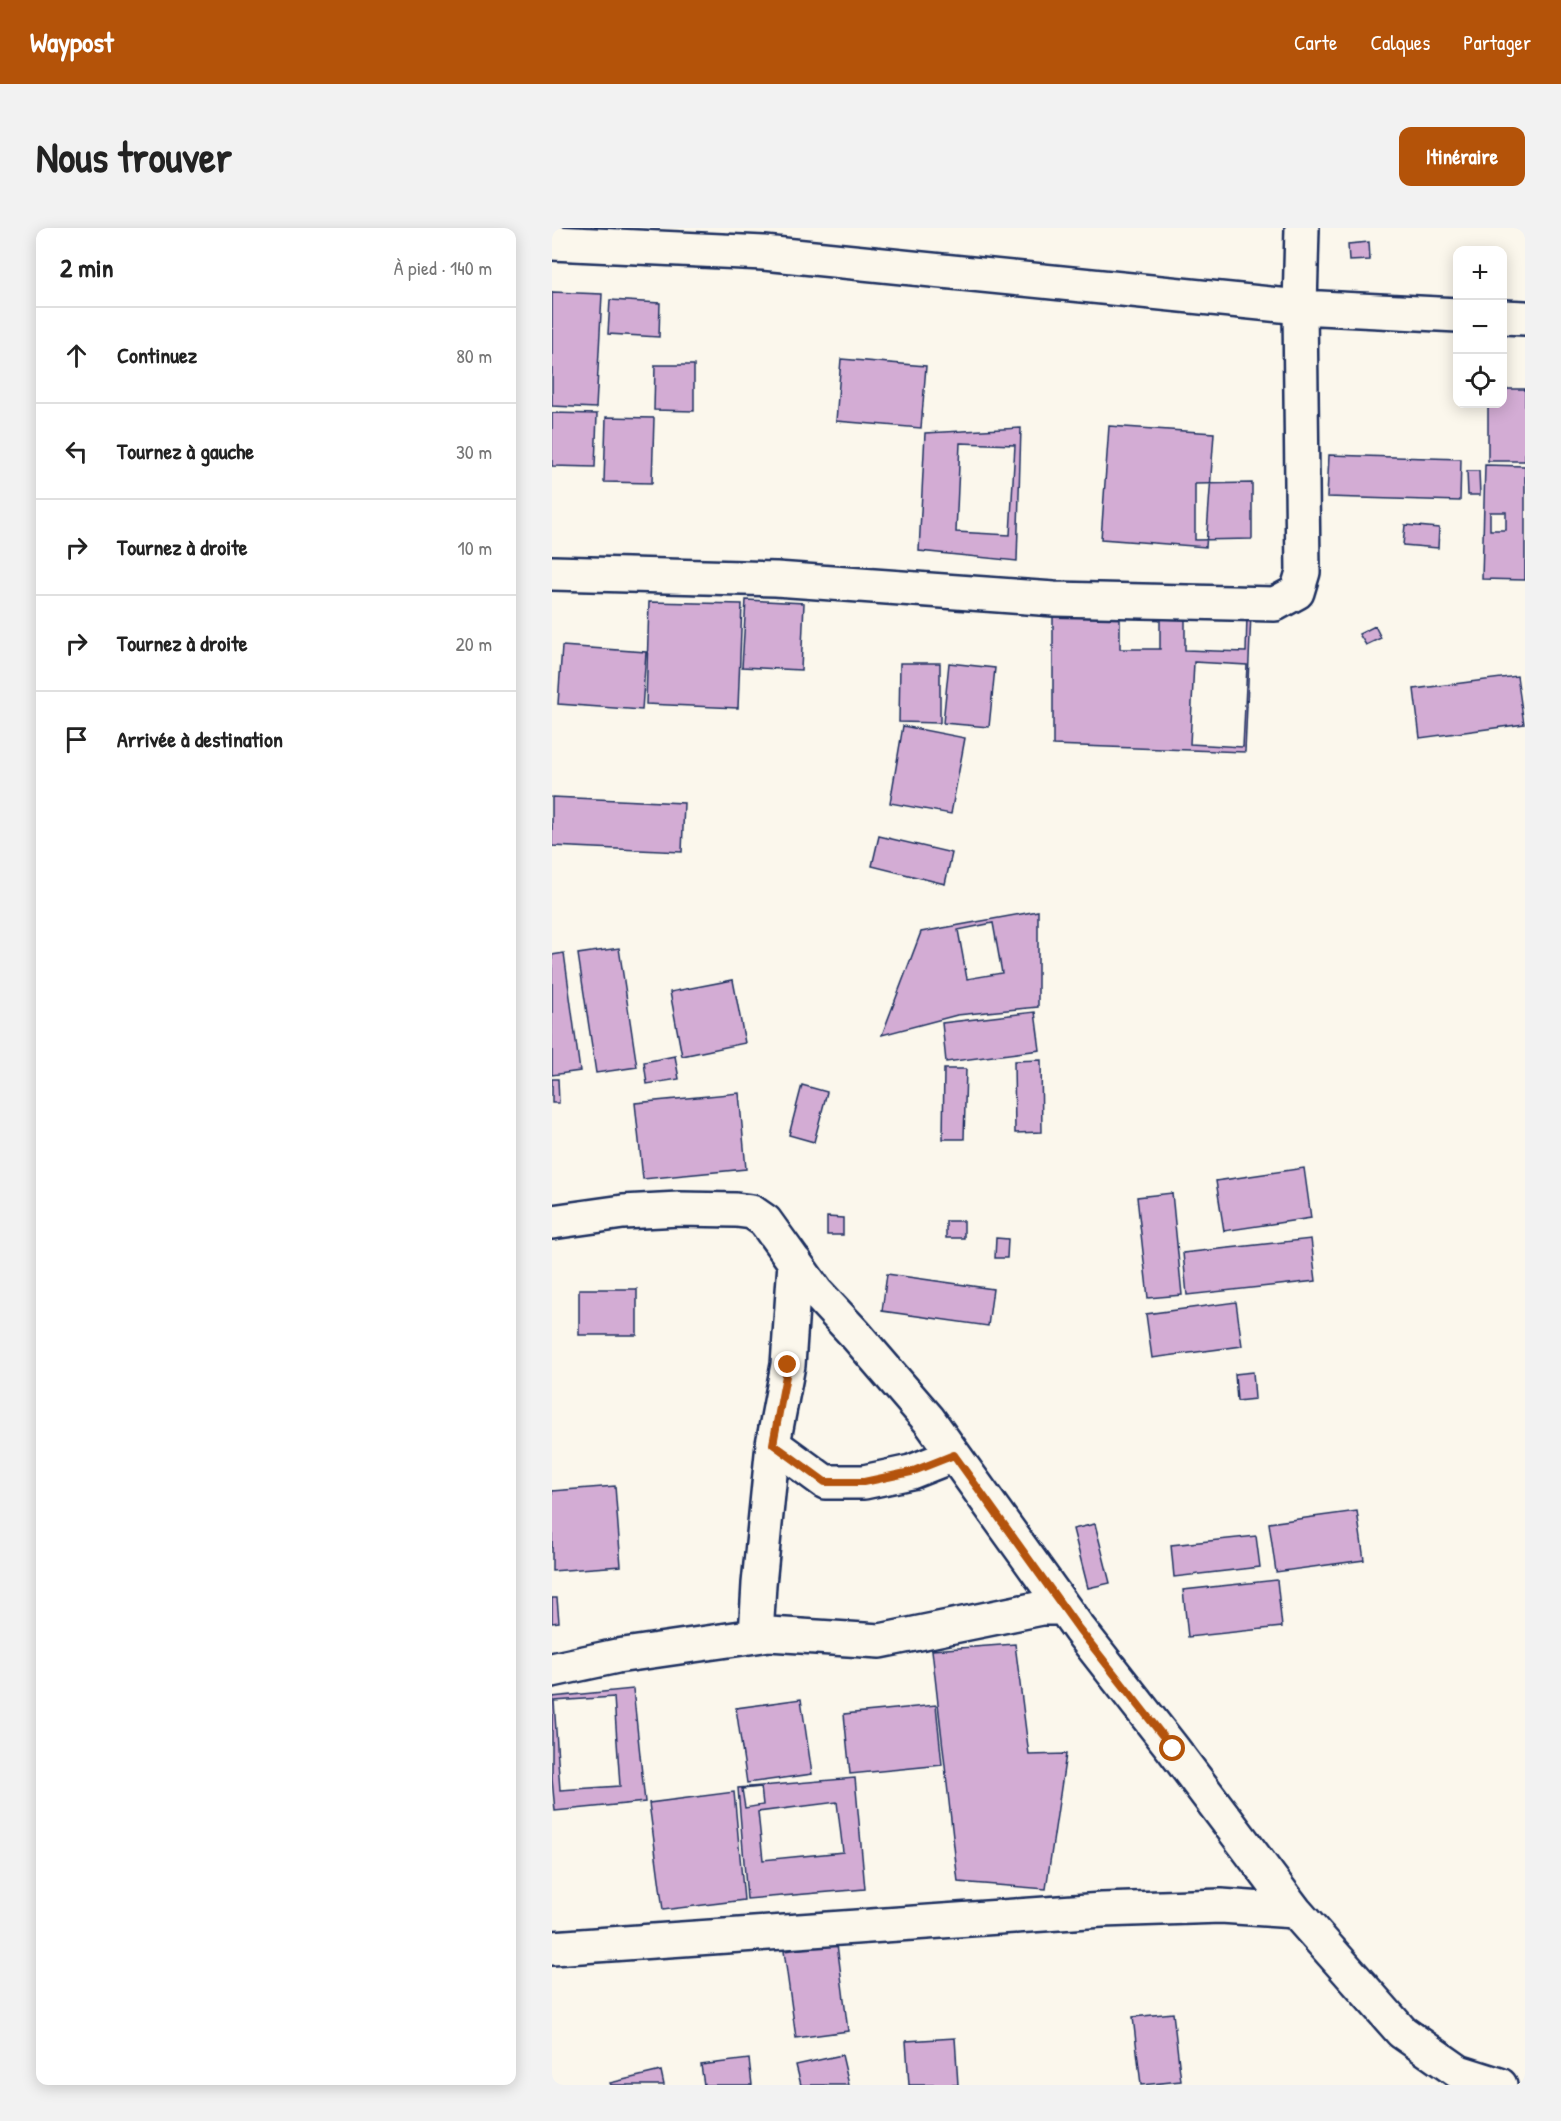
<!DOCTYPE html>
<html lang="fr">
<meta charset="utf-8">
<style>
:root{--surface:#fff;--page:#f2f2f2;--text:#222;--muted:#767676;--line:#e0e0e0;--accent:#b45309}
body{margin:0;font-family:"Patrick Hand",sans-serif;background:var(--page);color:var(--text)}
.controls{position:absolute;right:18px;top:18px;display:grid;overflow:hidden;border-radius:12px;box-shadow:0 3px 15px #0003}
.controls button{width:54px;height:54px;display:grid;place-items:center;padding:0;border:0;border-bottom:2px solid var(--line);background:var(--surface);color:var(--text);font:30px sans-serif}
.stop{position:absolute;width:18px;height:18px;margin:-14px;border:4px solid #b45309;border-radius:50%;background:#fff}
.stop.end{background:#b45309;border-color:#fff;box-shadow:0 2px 6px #0008}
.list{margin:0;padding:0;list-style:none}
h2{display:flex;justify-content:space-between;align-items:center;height:78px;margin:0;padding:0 24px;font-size:26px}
h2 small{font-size:20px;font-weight:400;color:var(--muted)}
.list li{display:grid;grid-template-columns:39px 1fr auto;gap:18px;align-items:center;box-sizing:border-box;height:96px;padding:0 24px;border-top:2px solid var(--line)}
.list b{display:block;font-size:22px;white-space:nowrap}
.list em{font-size:20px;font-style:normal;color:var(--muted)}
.icon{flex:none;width:33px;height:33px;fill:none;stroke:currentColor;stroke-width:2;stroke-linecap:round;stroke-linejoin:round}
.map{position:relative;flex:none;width:973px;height:1857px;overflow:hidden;border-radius:12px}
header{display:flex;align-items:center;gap:36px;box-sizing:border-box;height:84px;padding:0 30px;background:var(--accent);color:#fff}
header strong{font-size:28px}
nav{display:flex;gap:33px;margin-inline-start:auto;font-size:21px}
.intro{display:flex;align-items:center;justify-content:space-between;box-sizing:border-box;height:144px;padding:0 36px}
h1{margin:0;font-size:42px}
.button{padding:15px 27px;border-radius:12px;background:var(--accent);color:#fff;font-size:21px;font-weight:700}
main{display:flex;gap:36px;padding:0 36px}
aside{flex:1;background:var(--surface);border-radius:12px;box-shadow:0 3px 15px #0003}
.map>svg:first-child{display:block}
.building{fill:#d3acd4;stroke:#1b2f5e;stroke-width:1.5;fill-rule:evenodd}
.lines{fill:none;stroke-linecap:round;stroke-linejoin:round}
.minor-casing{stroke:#1b2f5e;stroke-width:38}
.minor{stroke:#fbf7ec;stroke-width:33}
.route{stroke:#b45309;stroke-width:8}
</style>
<header>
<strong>Waypost</strong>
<nav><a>Carte</a><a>Calques</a><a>Partager</a></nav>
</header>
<div class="intro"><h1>Nous trouver</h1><a class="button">Itinéraire</a></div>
<main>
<aside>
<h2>2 min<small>À pied · 140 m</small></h2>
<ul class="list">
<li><svg class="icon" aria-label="ahead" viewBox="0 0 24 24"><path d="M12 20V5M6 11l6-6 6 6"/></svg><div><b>Continuez</b></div><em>80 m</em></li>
<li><svg class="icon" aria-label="left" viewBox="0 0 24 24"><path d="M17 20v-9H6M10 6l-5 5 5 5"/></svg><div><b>Tournez à gauche</b></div><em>30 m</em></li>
<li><svg class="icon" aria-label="right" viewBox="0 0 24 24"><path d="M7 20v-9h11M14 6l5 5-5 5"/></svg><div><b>Tournez à droite</b></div><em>10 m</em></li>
<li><svg class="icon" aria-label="right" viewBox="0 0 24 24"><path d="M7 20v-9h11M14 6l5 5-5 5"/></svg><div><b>Tournez à droite</b></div><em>20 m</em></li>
<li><svg class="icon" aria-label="arrive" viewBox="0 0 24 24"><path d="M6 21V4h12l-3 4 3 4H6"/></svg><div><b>Arrivée à destination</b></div></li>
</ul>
</aside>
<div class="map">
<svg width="973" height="1857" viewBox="0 0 973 1857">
<rect width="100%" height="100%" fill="#fbf7ec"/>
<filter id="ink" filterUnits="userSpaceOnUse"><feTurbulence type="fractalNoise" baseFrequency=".0167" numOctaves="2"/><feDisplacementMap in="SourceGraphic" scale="12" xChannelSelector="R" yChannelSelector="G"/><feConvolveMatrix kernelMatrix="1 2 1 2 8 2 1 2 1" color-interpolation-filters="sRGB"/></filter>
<g filter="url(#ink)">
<path class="building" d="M817 14 818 32 797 33 796 16Z
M0 64 50 66 44 180 0 178Z
M58 72 108 75 107 109 56 106Z
M289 131 374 138 369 200 284 193Z
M103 137H142V183L102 182Z
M951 161H973V233H936V176H951Z
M0 185 45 186 43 239 0 238Z
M54 189 102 190 100 255 52 254Z
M557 198 662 205 654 319 549 311Z
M469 200 465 333 367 323 373 205Z
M408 215 463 217 458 307 404 304Z
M777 227 909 231 908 273 775 269Z
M933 237 973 238V352L930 351ZM938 284H954V302H938Z
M915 243H927L928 267H916Z
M700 255V311L643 312V256Z
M853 297 887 300 886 320 851 317Z
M194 372 252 375 249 442 190 439Z
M97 374 190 376 186 480 94 476Z
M501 378 699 385 693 524 501 517ZM568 384H608V421H568ZM633 387 695 388 694 424 633 422ZM642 434 695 437 691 519 638 516Z
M823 398 829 410 814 417 807 406Z
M10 418 94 424 90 482 6 476Z
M348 435H388V495L347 494Z
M397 435 443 440 437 499 391 495Z
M965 448 972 496 868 510 862 461Z
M351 498 413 510 399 586 338 575Z
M0 569 132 575 130 624 0 618Z
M327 608 400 625 393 656 320 638Z
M486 683V779L405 787 330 807 369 704ZM441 695 450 745 415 751 406 702Z
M67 720 85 839 44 845 26 726Z
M12 725 28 843 0 847V727Z
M181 752 193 815 130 828 118 764Z
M483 784 488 822 394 834 390 795Z
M123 828 127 851 95 856 92 834Z
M489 832 490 904 463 905 462 833Z
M392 841H414L412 911H391Z
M0 851H6L7 875H0Z
M250 857 275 864 262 914 237 907Z
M187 865 194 941 91 951 83 875Z
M752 940 759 990 672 1003 664 953Z
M620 965 630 1067 596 1070 585 969Z
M275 989 291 990V1007H275Z
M394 993H412V1010H394Z
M444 1010 456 1011 455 1030H443Z
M759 1011 764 1053 635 1067 631 1025Z
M335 1046 441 1061 436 1098 330 1083Z
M27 1061H85V1107H27Z
M684 1074 690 1118 600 1130 594 1086Z
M701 1144 703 1171 685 1173 683 1146Z
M63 1258 69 1338 0 1343V1263Z
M805 1283 812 1332 724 1344 717 1295Z
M543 1296 558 1355 536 1360 521 1301Z
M704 1308 708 1339 622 1349 619 1317Z
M725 1352 730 1399 636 1409 631 1362Z
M0 1370H5L7 1394 0 1395Z
M463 1416 477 1527 514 1526 494 1661 406 1654 380 1422Z
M81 1461 93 1574 3 1583 0 1551V1469ZM62 1469 68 1558 8 1562 2 1473Z
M249 1471 260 1546 195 1555 184 1480Z
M384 1477 390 1537 298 1546 292 1486Z
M303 1550 313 1661 195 1671 186 1560ZM209 1559 211 1577 193 1580 190 1561ZM285 1574 291 1624 211 1632 206 1584Z
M182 1564 192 1672 111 1682 97 1575Z
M285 1716 296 1803 244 1810 232 1723Z
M621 1785 629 1853 589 1857 581 1789Z
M403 1810 406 1857H357L354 1813Z
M290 1827 297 1857H249L244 1837Z
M197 1831 200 1857H152L149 1837Z
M109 1843 112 1857H59L58 1855Z"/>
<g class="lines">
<g class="minor-casing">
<path id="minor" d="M0 15 212 25 748 79 906 87
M951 89 973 90
M0 345 224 351 502 371 723 376 745 364 751 344 748 79 750 0
M0 994 71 984 127 981 184 982 200 984 213 993 264 1064 303 1106 377 1192 527 1401 621 1521 743 1683 850 1804 907 1844 948 1857
M221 1216 273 1254H312L359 1244 402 1227
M204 1408 207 1356 221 1216 236 1137 243 1034
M0 1442 65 1428 217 1406 328 1413 490 1380H511
M0 1720 550 1682 669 1678 743 1683"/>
</g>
<use href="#minor" class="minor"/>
</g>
</g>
<g class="lines" filter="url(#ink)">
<path class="route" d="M236 1137 221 1216 273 1254H312L359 1244 402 1227 527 1401 621 1521"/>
</g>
</svg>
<div class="controls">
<button>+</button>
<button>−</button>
<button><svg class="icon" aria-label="locate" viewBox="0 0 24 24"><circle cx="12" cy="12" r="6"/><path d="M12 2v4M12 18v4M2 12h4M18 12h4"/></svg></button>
</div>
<div class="stop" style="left:621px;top:1521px"></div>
<div class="stop end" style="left:236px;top:1137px"></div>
</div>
</main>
